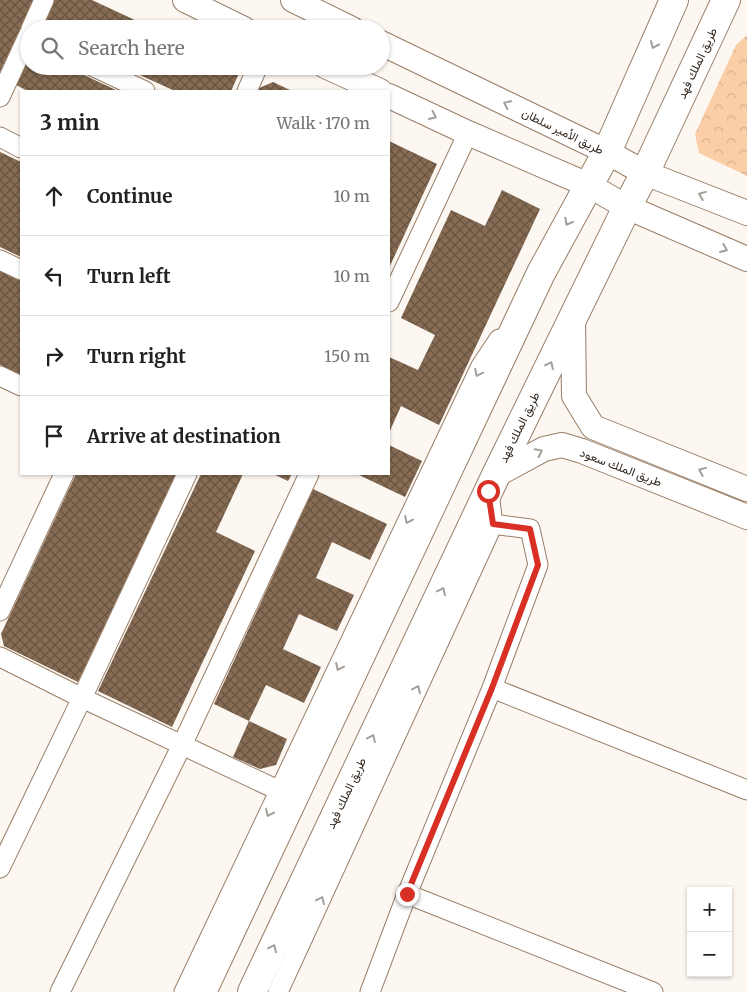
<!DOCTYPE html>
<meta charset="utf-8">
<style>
:root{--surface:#fff;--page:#f2f2f2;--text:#222;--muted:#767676;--line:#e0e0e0}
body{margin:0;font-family:Merriweather,Vazirmatn,serif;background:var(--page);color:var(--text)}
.controls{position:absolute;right:15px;bottom:15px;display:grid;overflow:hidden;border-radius:0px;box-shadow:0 1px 4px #0004}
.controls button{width:45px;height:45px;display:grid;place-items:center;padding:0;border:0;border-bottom:1px solid var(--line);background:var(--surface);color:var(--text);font:25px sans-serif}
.stop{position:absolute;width:15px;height:15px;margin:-11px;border:4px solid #d93025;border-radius:50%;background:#fff}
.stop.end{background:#d93025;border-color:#fff;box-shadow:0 1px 5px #0008}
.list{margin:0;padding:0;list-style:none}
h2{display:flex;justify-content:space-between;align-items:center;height:65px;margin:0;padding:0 20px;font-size:21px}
h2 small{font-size:16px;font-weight:400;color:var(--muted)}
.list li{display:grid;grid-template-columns:32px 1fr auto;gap:15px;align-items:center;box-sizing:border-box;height:80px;padding:0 20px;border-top:1px solid var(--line)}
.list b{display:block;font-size:19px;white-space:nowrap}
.list em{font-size:16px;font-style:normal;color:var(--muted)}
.icon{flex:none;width:28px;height:28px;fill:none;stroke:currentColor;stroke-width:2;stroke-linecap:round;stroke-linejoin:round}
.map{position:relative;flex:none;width:747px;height:992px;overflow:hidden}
.search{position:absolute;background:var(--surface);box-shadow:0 1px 4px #0004;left:20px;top:20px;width:370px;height:55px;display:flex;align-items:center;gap:12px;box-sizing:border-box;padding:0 18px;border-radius:28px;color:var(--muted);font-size:19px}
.panel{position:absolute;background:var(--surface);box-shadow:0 1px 4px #0004;left:20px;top:90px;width:370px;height:385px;border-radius:0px}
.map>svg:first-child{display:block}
.park{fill:url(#park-crowns)}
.building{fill:url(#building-cross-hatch)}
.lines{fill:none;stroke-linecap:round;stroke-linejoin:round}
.minor-casing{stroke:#997e66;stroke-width:21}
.major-casing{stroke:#997e66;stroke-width:26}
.highway-casing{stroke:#997e66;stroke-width:30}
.minor{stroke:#fff;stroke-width:19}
.major{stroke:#fff;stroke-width:24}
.highway{stroke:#fff;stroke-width:28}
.oneway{stroke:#a39e99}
.route{stroke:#d93025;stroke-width:6}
.labels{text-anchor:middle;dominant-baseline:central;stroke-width:5;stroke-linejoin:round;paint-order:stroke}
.street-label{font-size:12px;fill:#32271d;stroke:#fff}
</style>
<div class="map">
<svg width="747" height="992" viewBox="0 0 747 992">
<defs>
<pattern id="park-crowns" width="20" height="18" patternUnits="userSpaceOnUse" patternTransform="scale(1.25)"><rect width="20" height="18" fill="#facea6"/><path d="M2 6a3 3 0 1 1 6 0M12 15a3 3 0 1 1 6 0" fill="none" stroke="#d7b18e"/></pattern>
<pattern id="building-cross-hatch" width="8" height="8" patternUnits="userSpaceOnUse" patternTransform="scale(1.25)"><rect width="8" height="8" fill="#866c54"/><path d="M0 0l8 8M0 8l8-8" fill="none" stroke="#685441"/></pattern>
</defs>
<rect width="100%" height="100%" fill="#fdf7f2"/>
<path class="park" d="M747 35V176L699 153 695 134 736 45Z"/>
<path class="building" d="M0 0H34L0 72Z
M49 0H92L154 29H43L42 26Z
M29 54V66H65L118 91H28L16 85Z
M120 66H236L241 69 231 91H175Z
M273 82 292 91H256L257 89Z
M389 141 437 164 389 268Z
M0 152 21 162V257L0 247Z
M502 190 540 209 456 389 439 425 401 406 389 433V357L418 370 435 335 401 318 451 210 485 226Z
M0 269 21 280V375L0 365Z
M389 445 422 461 405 497 357 474H389Z
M76 474H176L78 682 4 646 1 634Z
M201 474H243L216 532 255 551 172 727 98 691Z
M273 474H292L288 481Z
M313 489 387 524 370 560 332 542 316 578 354 595 337 631 299 614 283 649 321 667 304 703 266 685 249 721 214 704Z
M249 721 287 739 276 765 260 769 233 757Z"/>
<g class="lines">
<g class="minor-casing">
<path id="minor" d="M31 29 44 0
M92 66 145 91
M247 91 258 66
M0 97 29 34
M0 137 21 148
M0 260 21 270
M389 302 468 133
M0 376 21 386
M0 611 64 474
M0 657 82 698 280 791
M492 688 747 790
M0 868 82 698 187 474
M407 894 653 992
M60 992 182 745 309 474
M184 992 481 366 499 339
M278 992 493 524 489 493
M370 992 407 894 492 688 538 565 530 529 493 524"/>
</g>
<g class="major-casing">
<path id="major" d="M185 0 244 29
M293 0 352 29
M381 43 607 152 645 173 747 213
M325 66 380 91
M389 96 468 133 588 185 627 207 747 259
M573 318 574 396 593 427 747 489
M496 475 544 449 562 445 582 451 747 517"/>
</g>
<g class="highway-casing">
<path id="highway" d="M202 992 541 273 607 152 674 0
M252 992 496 475 627 207 645 173 726 0"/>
</g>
<use href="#minor" class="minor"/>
<use href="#major" class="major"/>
<use href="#highway" class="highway"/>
</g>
<defs><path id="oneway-chevron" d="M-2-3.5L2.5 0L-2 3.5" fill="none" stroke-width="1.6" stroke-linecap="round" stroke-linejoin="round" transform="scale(1.25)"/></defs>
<g class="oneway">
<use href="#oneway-chevron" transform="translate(654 45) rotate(114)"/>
<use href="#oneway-chevron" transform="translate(507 104) rotate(-154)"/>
<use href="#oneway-chevron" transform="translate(433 116) rotate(25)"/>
<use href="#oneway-chevron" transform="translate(702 195) rotate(-158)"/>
<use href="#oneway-chevron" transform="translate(568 222) rotate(118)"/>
<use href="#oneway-chevron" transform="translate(724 249) rotate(23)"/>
<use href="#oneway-chevron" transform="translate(550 365) rotate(-64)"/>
<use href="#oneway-chevron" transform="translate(478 373) rotate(116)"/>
<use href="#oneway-chevron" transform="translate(539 452) rotate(-26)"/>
<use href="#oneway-chevron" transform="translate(702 471) rotate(-158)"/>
<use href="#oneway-chevron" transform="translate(408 520) rotate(115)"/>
<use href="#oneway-chevron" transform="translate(442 591) rotate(-65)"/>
<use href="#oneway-chevron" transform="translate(339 667) rotate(115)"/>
<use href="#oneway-chevron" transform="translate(417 689) rotate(-65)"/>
<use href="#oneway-chevron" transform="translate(372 738) rotate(-65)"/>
<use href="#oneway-chevron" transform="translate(269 813) rotate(115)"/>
<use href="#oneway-chevron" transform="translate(321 900) rotate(-65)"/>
<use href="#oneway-chevron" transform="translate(273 948) rotate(-64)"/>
</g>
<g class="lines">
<path class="route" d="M407 894 492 688 538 565 530 529 493 524 488 491"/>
</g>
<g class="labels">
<g class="street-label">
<text transform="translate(697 63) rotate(-65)">طريق الملك فهد</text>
<text transform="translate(563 131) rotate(26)">طريق الأمير سلطان</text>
<text transform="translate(519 427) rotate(-64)">طريق الملك فهد</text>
<text transform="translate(621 467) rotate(21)">طريق الملك سعود</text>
<text transform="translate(346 793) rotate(-65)">طريق الملك فهد</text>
</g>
</g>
</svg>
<div class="controls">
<button>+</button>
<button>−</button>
</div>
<div class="stop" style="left:488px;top:491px"></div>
<div class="stop end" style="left:407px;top:894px"></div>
<div class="search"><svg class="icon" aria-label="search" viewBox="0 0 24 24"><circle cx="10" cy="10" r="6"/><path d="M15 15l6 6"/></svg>Search here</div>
<section class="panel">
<h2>3 min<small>Walk · 170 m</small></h2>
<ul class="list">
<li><svg class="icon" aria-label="ahead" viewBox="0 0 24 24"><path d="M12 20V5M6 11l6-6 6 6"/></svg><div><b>Continue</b></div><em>10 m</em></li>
<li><svg class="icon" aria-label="left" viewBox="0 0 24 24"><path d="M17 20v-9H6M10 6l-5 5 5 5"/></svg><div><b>Turn left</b></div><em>10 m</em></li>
<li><svg class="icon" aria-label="right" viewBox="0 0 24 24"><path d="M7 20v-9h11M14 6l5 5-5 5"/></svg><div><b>Turn right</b></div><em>150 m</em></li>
<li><svg class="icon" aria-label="arrive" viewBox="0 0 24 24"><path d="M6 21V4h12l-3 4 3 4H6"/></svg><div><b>Arrive at destination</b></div></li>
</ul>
</section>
</div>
